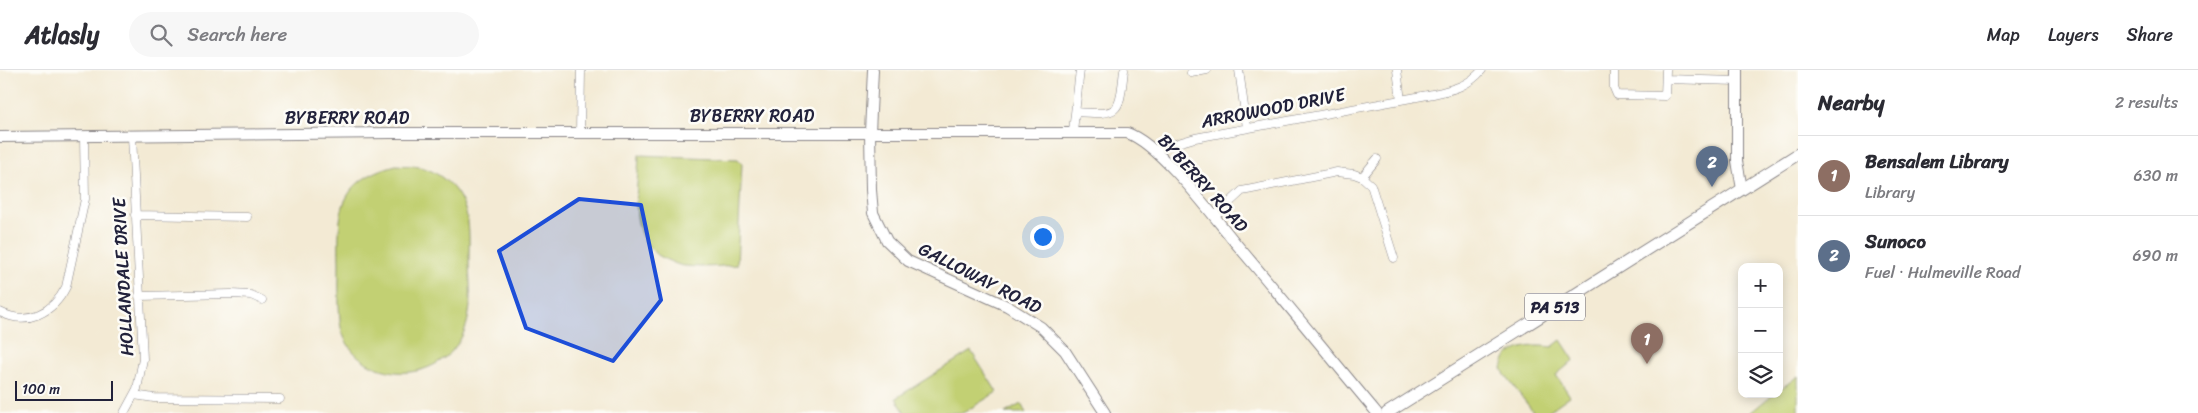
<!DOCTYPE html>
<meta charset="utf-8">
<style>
:root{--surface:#fff;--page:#f7f7f7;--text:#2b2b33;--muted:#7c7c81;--line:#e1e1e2;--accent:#db2777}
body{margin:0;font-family:Sriracha,sans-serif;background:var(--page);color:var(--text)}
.controls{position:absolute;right:15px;bottom:15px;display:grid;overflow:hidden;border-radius:10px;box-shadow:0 2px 12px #0003}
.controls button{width:45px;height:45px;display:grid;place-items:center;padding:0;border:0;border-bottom:1px solid var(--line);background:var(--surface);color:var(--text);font:25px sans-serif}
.scale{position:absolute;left:15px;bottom:12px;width:98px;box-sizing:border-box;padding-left:5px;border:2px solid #22223b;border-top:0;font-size:14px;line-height:18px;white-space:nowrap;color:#22223b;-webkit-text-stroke:4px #fdfcf7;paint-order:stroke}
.you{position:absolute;left:1042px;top:166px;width:18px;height:18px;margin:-12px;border:4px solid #fff;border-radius:50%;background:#1a73e8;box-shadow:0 0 0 8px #1a73e833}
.badge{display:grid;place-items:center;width:32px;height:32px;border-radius:50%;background:var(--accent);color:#fff;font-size:16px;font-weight:700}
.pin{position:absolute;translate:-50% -41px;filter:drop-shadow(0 1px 2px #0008)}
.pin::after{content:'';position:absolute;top:26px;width:18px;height:15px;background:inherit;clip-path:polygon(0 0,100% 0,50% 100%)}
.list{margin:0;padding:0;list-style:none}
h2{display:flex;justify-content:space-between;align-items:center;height:65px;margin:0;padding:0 20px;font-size:21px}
h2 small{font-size:16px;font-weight:400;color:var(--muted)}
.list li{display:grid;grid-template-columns:32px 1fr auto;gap:15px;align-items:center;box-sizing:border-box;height:80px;padding:0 20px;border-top:1px solid var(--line)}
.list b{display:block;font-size:19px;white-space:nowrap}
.list p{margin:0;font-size:16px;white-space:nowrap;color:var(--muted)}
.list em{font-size:16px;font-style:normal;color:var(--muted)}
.icon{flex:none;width:28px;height:28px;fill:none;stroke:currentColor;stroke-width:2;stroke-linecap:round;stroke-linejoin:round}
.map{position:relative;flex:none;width:1798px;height:343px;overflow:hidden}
header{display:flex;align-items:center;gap:30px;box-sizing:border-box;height:70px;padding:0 25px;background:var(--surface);border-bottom:1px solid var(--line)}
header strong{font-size:24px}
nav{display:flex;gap:28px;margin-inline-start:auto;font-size:18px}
.search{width:350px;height:45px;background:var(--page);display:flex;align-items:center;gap:12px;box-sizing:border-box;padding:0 18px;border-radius:28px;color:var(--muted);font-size:19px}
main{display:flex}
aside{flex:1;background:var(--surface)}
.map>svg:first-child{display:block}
.green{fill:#c2d073;stroke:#727957}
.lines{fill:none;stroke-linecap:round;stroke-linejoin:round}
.street-casing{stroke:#8a8688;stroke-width:9}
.secondary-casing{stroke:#8a8688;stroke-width:12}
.primary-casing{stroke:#8a8688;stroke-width:13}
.street{stroke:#fff;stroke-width:8}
.secondary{stroke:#fff;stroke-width:10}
.primary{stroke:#fff;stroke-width:11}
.marked{fill:#1d4ed8;fill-opacity:0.2;stroke:#1d4ed8;stroke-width:4;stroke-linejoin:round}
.labels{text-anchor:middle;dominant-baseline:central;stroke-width:5;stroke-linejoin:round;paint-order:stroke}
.shield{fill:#fdfcf7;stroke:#646373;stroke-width:1}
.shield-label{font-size:16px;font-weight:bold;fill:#22223b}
.street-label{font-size:18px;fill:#22223b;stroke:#fdfcf7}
</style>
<header>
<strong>Atlasly</strong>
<div class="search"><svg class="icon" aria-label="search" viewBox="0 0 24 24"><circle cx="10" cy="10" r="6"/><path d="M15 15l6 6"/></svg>Search here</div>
<nav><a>Map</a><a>Layers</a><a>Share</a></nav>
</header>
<main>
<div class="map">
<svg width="1798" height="343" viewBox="0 0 1798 343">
<rect width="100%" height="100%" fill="#fdfcf7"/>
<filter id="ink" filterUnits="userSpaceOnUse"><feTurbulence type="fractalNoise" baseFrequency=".02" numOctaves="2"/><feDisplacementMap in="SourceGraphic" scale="10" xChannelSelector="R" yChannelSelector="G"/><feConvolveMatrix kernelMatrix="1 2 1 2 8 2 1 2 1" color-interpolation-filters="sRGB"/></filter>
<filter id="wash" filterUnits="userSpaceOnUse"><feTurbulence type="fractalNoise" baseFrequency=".0096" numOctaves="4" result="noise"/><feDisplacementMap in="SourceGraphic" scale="20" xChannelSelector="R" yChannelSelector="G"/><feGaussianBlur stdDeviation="1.12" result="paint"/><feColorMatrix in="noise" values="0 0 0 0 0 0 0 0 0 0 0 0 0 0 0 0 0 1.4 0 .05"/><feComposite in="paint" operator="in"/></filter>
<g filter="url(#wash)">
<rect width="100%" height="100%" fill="#f3ead4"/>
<path class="green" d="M639 85 738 89 742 93 737 195C720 196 703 198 686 196 679 196 672 192 665 189 625 170 638 120 639 85Z
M396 95C404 96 412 95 419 97 434 99 453 114 460 128 471 146 469 170 469 190 469 207 472 227 469 243 463 290 416 315 373 296 355 288 341 270 340 250 338 231 339 212 339 193 338 140 338 111 396 95Z
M1561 270 1574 290 1556 305 1570 326 1546 343H1534L1505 305 1502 298C1503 295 1504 290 1506 287 1517 275 1538 275 1552 277Z
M971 281 997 322 963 343H905L896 328Z
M1798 306V343H1750L1773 324H1779V320Z
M1021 334 1026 343H1005Z"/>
</g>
<g filter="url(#ink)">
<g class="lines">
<g class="street-casing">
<path id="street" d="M1239 0 1247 58
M1397 0 1401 30
M1614 0V18L1617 25 1665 26 1666 0
M1191 3 1207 0
M1666 9 1737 11
M1076 42C1121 45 1119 44 1124 0
M1073 61 1080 0
M580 63 581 0
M1154 80 1195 68 1433 24C1452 20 1469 16 1482 0
M1362 107 1377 89
M135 145 247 147
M1214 147 1242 121 1337 102 1354 104 1362 107 1371 115 1394 188
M139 226 231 224 251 225 262 230
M0 242C27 256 53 243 66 217L85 129 84 66
M134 325 154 328 280 329
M124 343 137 319 143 289 132 66"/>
</g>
<g class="secondary-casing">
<path id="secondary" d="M873 0 870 62 871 120 873 143 887 171 908 191 1007 236 1041 257 1065 281 1105 343
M1737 0V91L1742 119
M0 67 391 63H1127C1160 74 1214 147 1238 176 1285 231 1330 287 1377 343"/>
</g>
<g class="primary-casing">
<path id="primary" d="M1387 343 1798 84"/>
</g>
<use href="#street" class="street"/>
<use href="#secondary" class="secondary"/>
<use href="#primary" class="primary"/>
</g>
</g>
<path class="marked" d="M579 129 641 135 661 230 613 291 526 258 499 181Z"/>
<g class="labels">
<rect class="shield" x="1525" y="223.5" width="60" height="27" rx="4"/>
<g class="shield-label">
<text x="1555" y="237">PA 513</text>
</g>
<g class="street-label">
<text transform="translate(1273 38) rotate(-11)">ARROWOOD DRIVE</text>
<text x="752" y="46">BYBERRY ROAD</text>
<text x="347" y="48">BYBERRY ROAD</text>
<text transform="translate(1203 113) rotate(48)">BYBERRY ROAD</text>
<text transform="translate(123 207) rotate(-93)">HOLLANDALE DRIVE</text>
<text transform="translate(980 208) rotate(27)">GALLOWAY ROAD</text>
</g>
</g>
</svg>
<div class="controls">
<button>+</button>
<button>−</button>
<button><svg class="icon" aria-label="layers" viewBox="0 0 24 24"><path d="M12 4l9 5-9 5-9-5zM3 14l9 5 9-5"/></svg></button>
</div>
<div class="scale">100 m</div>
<div class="you"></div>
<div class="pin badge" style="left:1647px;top:294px;background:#8d6e63">1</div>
<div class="pin badge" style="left:1712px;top:117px;background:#5c6f8a">2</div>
</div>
<aside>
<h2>Nearby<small>2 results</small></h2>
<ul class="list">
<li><span class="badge" style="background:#8d6e63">1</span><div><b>Bensalem Library</b><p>Library</p></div><em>630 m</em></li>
<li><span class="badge" style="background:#5c6f8a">2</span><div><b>Sunoco</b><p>Fuel · Hulmeville Road</p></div><em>690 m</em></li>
</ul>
</aside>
</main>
